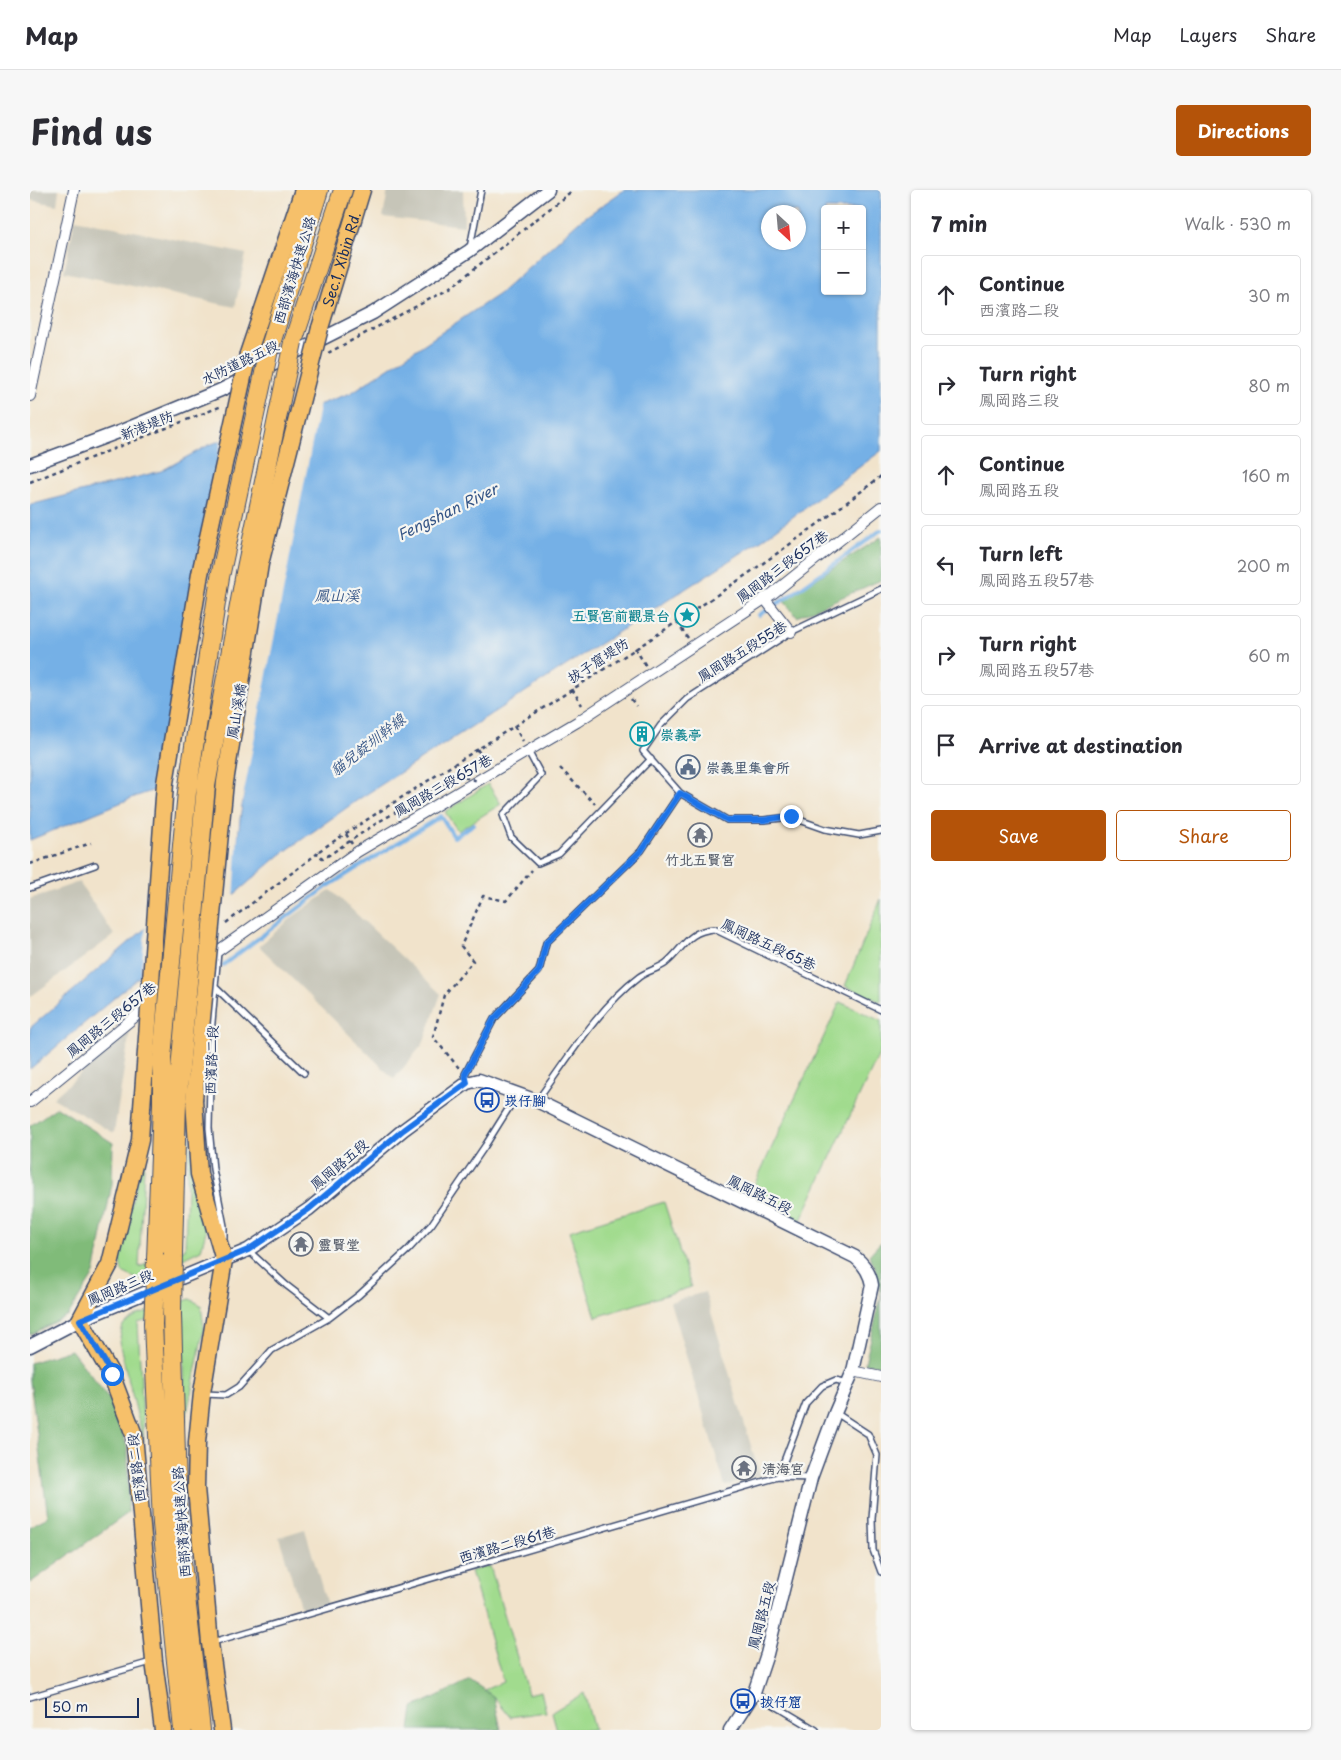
<!DOCTYPE html>
<meta charset="utf-8">
<style>
:root{--surface:#fff;--page:#f7f7f7;--text:#2b2b33;--muted:#7c7c81;--line:#e1e1e2;--accent:#b45309}
body{margin:0;font-family:"Playpen Sans","LXGW WenKai TC",sans-serif;background:var(--page);color:var(--text)}
.controls{position:absolute;right:15px;top:15px;display:grid;overflow:hidden;border-radius:5px;box-shadow:0 1px 4px #0004}
.controls button{width:45px;height:45px;display:grid;place-items:center;padding:0;border:0;border-bottom:1px solid var(--line);background:var(--surface);color:var(--text);font:25px sans-serif}
.compass{position:absolute;left:731px;top:15px;width:45px;height:45px;border-radius:50%;background:var(--surface);box-shadow:0 1px 4px #0004;rotate:154deg}
.scale{position:absolute;left:15px;bottom:12px;width:94px;box-sizing:border-box;padding-left:5px;border:2px solid #1b2f5e;border-top:0;font-size:14px;line-height:18px;white-space:nowrap;color:#1b2f5e;-webkit-text-stroke:4px #f6f6f2;paint-order:stroke}
.stop{position:absolute;width:15px;height:15px;margin:-11px;border:4px solid #1a73e8;border-radius:50%;background:#fff}
.stop.end{background:#1a73e8;border-color:#fff;box-shadow:0 1px 5px #0008}
.list{margin:0;padding:0;list-style:none}
h2{display:flex;justify-content:space-between;align-items:center;height:65px;margin:0;padding:0 20px;font-size:21px}
h2 small{font-size:16px;font-weight:400;color:var(--muted)}
.list li{display:grid;grid-template-columns:32px 1fr auto;gap:15px;align-items:center;box-sizing:border-box;height:80px;margin:0 10px 10px;padding:0 10px;border:1px solid var(--line);border-radius:5px}
.list b{display:block;font-size:19px;white-space:nowrap}
.list p{margin:0;font-size:16px;white-space:nowrap;color:var(--muted)}
.list em{font-size:16px;font-style:normal;color:var(--muted)}
.actions{display:flex;gap:10px;padding:15px 20px}
.actions a{flex:1;padding:11px 0;border:1px solid var(--accent);border-radius:5px;text-align:center;font-size:18px;color:var(--accent)}
.actions .main{background:var(--accent);color:#fff}
.icon{flex:none;width:28px;height:28px;fill:none;stroke:currentColor;stroke-width:2;stroke-linecap:round;stroke-linejoin:round}
.map{position:relative;flex:none;width:851px;height:1540px;overflow:hidden;border-radius:5px}
header{display:flex;align-items:center;gap:30px;box-sizing:border-box;height:70px;padding:0 25px;background:var(--surface);border-bottom:1px solid var(--line)}
header strong{font-size:24px}
nav{display:flex;gap:28px;margin-inline-start:auto;font-size:18px}
.intro{display:flex;align-items:center;justify-content:space-between;box-sizing:border-box;height:120px;padding:0 30px}
h1{margin:0;font-size:35px}
.button{padding:12px 22px;border-radius:5px;background:var(--accent);color:#fff;font-size:18px;font-weight:700}
main{display:flex;gap:30px;padding:0 30px}
aside{flex:1;background:var(--surface);border-radius:5px;box-shadow:0 1px 4px #0004}
.map>svg:first-child{display:block}
.industrial{fill:#c6c5b8}
.green{fill:#a1db8e;stroke:#5e8576}
.forest{fill:#80bb79;stroke:#4e756c}
.water{fill:#74b0e6;stroke:#4870a2;fill-rule:evenodd}
.pier{fill:#f1e3cb}
.lines{fill:none;stroke-linecap:round;stroke-linejoin:round}
.stream{stroke:#74b0e6;stroke-width:4}
.service-casing{stroke:#3b4a6e;stroke-width:8}
.minor-casing{stroke:#3b4a6e;stroke-width:12}
.tertiary-casing{stroke:#3b4a6e;stroke-width:15}
.primary-casing{stroke:#3b4a6e;stroke-width:19}
.trunk-casing{stroke:#3b4a6e;stroke-width:20}
.path{stroke:#3b4a6e;stroke-width:2.5;stroke-dasharray:4 4;stroke-linecap:butt}
.service{stroke:#fff;stroke-width:5}
.minor{stroke:#fff;stroke-width:10}
.tertiary{stroke:#fff;stroke-width:12}
.primary{stroke:#f6c06b;stroke-width:16}
.trunk{stroke:#f6c06b;stroke-width:18}
.primary-bridge-casing{stroke:#3b4a6e;stroke-width:19;stroke-linecap:butt}
.trunk-bridge-casing{stroke:#3b4a6e;stroke-width:20;stroke-linecap:butt}
.path-bridge{stroke:#3b4a6e;stroke-width:2.5;stroke-dasharray:4 4;stroke-linecap:butt}
.primary-bridge{stroke:#f6c06b;stroke-width:16}
.trunk-bridge{stroke:#f6c06b;stroke-width:18}
.route{stroke:#1a73e8;stroke-width:6}
.labels{text-anchor:middle;dominant-baseline:central;stroke-width:4.5;stroke-linejoin:round;paint-order:stroke}
.street-label{font-size:14px;fill:#1b2f5e;stroke:#f6f6f2}
.culture-label{font-size:14px;font-weight:bold;fill:#0d838f;stroke:#f6f6f2;text-anchor:end}
.service-label{font-size:14px;font-weight:bold;fill:#4e5e75;stroke:#f6f6f2;text-anchor:start}
.worship-label{font-size:14px;font-weight:bold;fill:#5b616d;stroke:#f6f6f2;text-anchor:start}
.transit-label{font-size:14px;font-weight:bold;fill:#164399;stroke:#f6f6f2;text-anchor:start}
.water-label{font-size:15px;font-style:italic;fill:#365687;stroke:#f6f6f2}
</style>
<header>
<strong>Map</strong>
<nav><a>Map</a><a>Layers</a><a>Share</a></nav>
</header>
<div class="intro"><h1>Find us</h1><a class="button">Directions</a></div>
<main>
<div class="map">
<svg width="851" height="1540" viewBox="0 0 851 1540">
<rect width="100%" height="100%" fill="#f6f6f2"/>
<filter id="ink" filterUnits="userSpaceOnUse"><feTurbulence type="fractalNoise" baseFrequency=".02" numOctaves="2"/><feDisplacementMap in="SourceGraphic" scale="10" xChannelSelector="R" yChannelSelector="G"/><feConvolveMatrix kernelMatrix="1 2 1 2 8 2 1 2 1" color-interpolation-filters="sRGB"/></filter>
<filter id="wash" filterUnits="userSpaceOnUse"><feTurbulence type="fractalNoise" baseFrequency=".0096" numOctaves="4" result="noise"/><feDisplacementMap in="SourceGraphic" scale="20" xChannelSelector="R" yChannelSelector="G"/><feGaussianBlur stdDeviation="1.12" result="paint"/><feColorMatrix in="noise" values="0 0 0 0 0 0 0 0 0 0 0 0 0 0 0 0 0 1.4 0 .05"/><feComposite in="paint" operator="in"/></filter>
<g filter="url(#wash)">
<rect width="100%" height="100%" fill="#f1e3cb"/>
<path class="industrial" d="M0 0H29L27 15 0 10Z
M358 0H433L434 36 353 27Z
M45 29 216 64 205 117 34 82Z
M49 692 84 745 0 807V709Z
M301 700 411 804 393 854 364 889 229 756 264 726Z
M100 840 84 943 23 908Z
M675 1102 730 1286 695 1296 640 1112Z
M275 1339 297 1415 272 1422 249 1347Z"/>
<path class="green" d="M458 594 471 614 428 641 415 622Z
M851 709V812L815 796Z
M810 812 851 831V860L771 1030 719 1006Z
M159 933 164 997 176 1041 171 1060 109 1090 92 1082 89 1066 115 958 109 1077 155 1059Z
M634 1012 661 1097 566 1127 539 1041Z
M160 1109 171 1115 174 1138 155 1234 153 1119 108 1133 114 1252 89 1152 93 1135 108 1125Z
M460 1376 498 1504 511 1501 516 1522 480 1527 464 1507 454 1500 473 1492 441 1381Z
M554 1503 564 1540H527L522 1522Z"/>
<path class="forest" d="M851 347V390L767 427 753 410Z
M27 917 83 953 82 994 64 1084 38 1125 0 1145V936Z
M851 1052V1176L835 1173 851 1107 845 1077 839 1065Z
M41 1160 84 1215 98 1260V1323L0 1393V1336L18 1327 0 1190V1173Z
M440 1490 464 1507 471 1540H380L383 1518Z"/>
<path class="water" d="M594 0H851V261L733 349 329 609 250 665 109 787 0 879V838L206 660 218 569 107 606 0 650V315L131 281 179 255 321 203 469 104 548 32ZM795 19H832V101H795ZM738 22H768V52H738Z"/>
<path class="pier" d="M290 212 209 628 204 709 110 790 116 734 204 659 215 572 131 601 145 482 192 248Z"/>
<g class="lines">
<path class="stream" d="M729 425 761 405 851 340
M193 775 298 696 411 626 424 647 444 634"/>
</g>
</g>
<g filter="url(#ink)">
<g class="lines">
<g class="service-casing">
<path id="service" d="M440 58 451 0
M851 399 761 442 657 509 631 535 613 561 650 603 697 630H734L761 627 795 639 829 645 851 641
M498 561 511 585 473 625 481 647 508 673 529 664 621 569
M0 698 65 675
M188 762 181 844 179 938 183 979 194 1036V1047
M185 797 274 883
M437 892 435 884 464 829 509 781 516 753 611 661 650 603
M507 911C536 871 569 817 609 787 617 781 628 779 636 773 654 758 657 741 684 739L851 820
M219 1061 256 1095 299 1128
M175 1204 196 1205 209 1197 242 1160 299 1128 329 1105 378 1060 401 1035 455 956 487 905
M806 1223 838 1244 847 1265 842 1329 843 1360 851 1382
M748 1287 776 1213 792 1196 806 1190 818 1193
M183 1452 748 1287 781 1288
M724 1503 786 1540
M0 1507 121 1472"/>
</g>
<g class="minor-casing">
<path id="minor" d="M0 206 44 0
M734 408 761 442
M178 768 327 662 547 532 742 404 851 317
M0 912 139 799
M823 1181 851 1187"/>
</g>
<g class="tertiary-casing">
<path id="tertiary" d="M0 275 94 240 191 200 343 123 439 61 518 0
M0 1156 50 1130 218 1060 279 1019 373 940 437 893 449 890 507 911 825 1067C835 1075 840 1083 842 1095L823 1181 805 1223 781 1288 737 1464 724 1503 700 1540"/>
</g>
<g class="primary-casing">
<g id="primary">
<path id="s1" d="M290 138 332 0"/>
<path d="M218 164 273 0"/>
<path d="M164 910 169 984 194 1070 172 1203 167 1252 166 1298 180 1453 192 1540"/>
<path d="M112 918 110 950 80 1074 50 1130 81 1184 104 1245 124 1471 133 1540"/>
</g>
</g>
<g class="trunk-casing">
<path id="trunk" d="M263 152 313 0
M239 160 289 0
M143 1063 147 912
M126 1069 132 914
M142 1124 148 1336 171 1540
M123 1134 132 1334 153 1540"/>
</g>
<path class="path" d="M298 163 419 99 543 0
M0 292 192 216
M647 432 658 448
M605 458 616 476
M542 499 552 515
M601 509 606 516
M484 536 493 551
M447 559 456 573
M530 578 565 614
M316 644 322 654
M289 661C477 537 674 425 851 286
M0 674 61 653
M429 878 403 847 414 805 443 771 431 756 453 706 476 711 502 680"/>
<use href="#service" class="service"/>
<use href="#minor" class="minor"/>
<use href="#tertiary" class="tertiary"/>
<use href="#primary" class="primary"/>
<use href="#trunk" class="trunk"/>
<g class="primary-bridge-casing">
<path id="primary-bridge" d="M164 910 195 592 230 374 290 138
M112 918 135 593 170 384 218 164"/>
</g>
<g class="trunk-bridge-casing">
<path id="trunk-bridge" d="M147 912 176 596 215 383 263 152
M132 914V868L157 602 190 387 239 160
M142 1124 143 1063
M123 1134 126 1069"/>
</g>
<path class="path-bridge" d="M196 733 288 663 293 669 350 631 430 586 448 591"/>
<use href="#primary-bridge" class="primary-bridge"/>
<use href="#trunk-bridge" class="trunk-bridge"/>
</g>
</g>
<g class="lines" filter="url(#ink)">
<path class="route" d="M82 1184 50 1130 218 1060 279 1019 373 940 437 893 435 884 464 829 509 781 516 753 611 661 650 603 697 630H734L761 626"/>
</g>
<defs>
<g id="sight-ring" transform="scale(1.25)"><circle r="9.5" fill="#f6f6f2" stroke="#0f9aa8" stroke-width="1.5"/><path d="M0-6L1.8-2.2L6-1.7L2.9 1.2L3.7 5.4L0 3.3L-3.7 5.4L-2.9 1.2L-6-1.7L-1.8-2.2Z" fill="#0f9aa8"/></g>
<g id="building-ring" transform="scale(1.25)"><circle r="9.5" fill="#f6f6f2" stroke="#0f9aa8" stroke-width="1.5"/><path d="M-4-6H4V6H1V3H-1V6H-4ZM-2.5-4.3h1.7v1.8h-1.7ZM.8-4.3h1.7v1.8H.8ZM-2.5-1h1.7V.8h-1.7ZM.8-1h1.7V.8H.8Z" fill="#0f9aa8"/></g>
<g id="civic-ring" transform="scale(1.25)"><circle r="9.5" fill="#f6f6f2" stroke="#5c6f8a" stroke-width="1.5"/><path d="M-.6-6.5H3V-4.5H.6V-3L4-1V1h2V6H-6V1h2V-1L-.6-3ZM-1.2 2.5V6h2.4V2.5Z" fill="#5c6f8a"/></g>
<g id="temple-ring" transform="scale(1.25)"><circle r="9.5" fill="#f6f6f2" stroke="#6b7280" stroke-width="1.5"/><path d="M0-6L5-2H3V0L6.5 2.5H4V6H1.5V3h-3V6H-4V2.5H-6.5L-3 0V-2H-5Z" fill="#6b7280"/></g>
<g id="bus-ring" transform="scale(1.25)"><circle r="9.5" fill="#f6f6f2" stroke="#1a4fb4" stroke-width="1.5"/><path d="M-5-6H5V4H4V6H2V4H-2V6H-4V4H-5ZM-3.5-4V0h7V-4ZM-3.5 1.2v1.5H-2V1.2ZM2 1.2v1.5H3.5V1.2Z" fill="#1a4fb4"/></g>
</defs>
<g fill-rule="evenodd">
<use href="#sight-ring" x="657" y="425"/>
<use href="#building-ring" x="612" y="544"/>
<use href="#civic-ring" x="658" y="577"/>
<use href="#temple-ring" x="670" y="645"/>
<use href="#bus-ring" x="457" y="910"/>
<use href="#temple-ring" x="271" y="1054"/>
<use href="#temple-ring" x="714" y="1278"/>
<use href="#bus-ring" x="713" y="1511"/>
</g>
<g class="labels">
<g class="street-label">
<text stroke="none"><textPath href="#s1" startOffset="72">Sec.1, Xibin Rd.</textPath></text>
<text transform="translate(264 80) rotate(-73)">西部濱海快速公路</text>
<text transform="translate(210 172) rotate(-26)">水防道路五段</text>
<text transform="translate(117 235) rotate(-22)">新港堤防</text>
<text transform="translate(752 376) rotate(-37)">鳳岡路三段657巷</text>
<text transform="translate(712 461) rotate(-32)">鳳岡路五段55巷</text>
<text transform="translate(568 470) rotate(-33)">拔子窟堤防</text>
<text transform="translate(206 521) rotate(-81)">鳳山溪橋</text>
<text transform="translate(413 595) rotate(-30)">鳳岡路三段657巷</text>
<text transform="translate(739 754) rotate(25)">鳳岡路五段65巷</text>
<text transform="translate(81 829) rotate(-39)">鳳岡路三段657巷</text>
<text transform="translate(181 870) rotate(-88)">西濱路二段</text>
<text transform="translate(309 974) rotate(-40)">鳳岡路五段</text>
<text transform="translate(730 1004) rotate(26)">鳳岡路五段</text>
<text transform="translate(90 1097) rotate(-23)">鳳岡路三段</text>
<text transform="translate(106 1278) rotate(-97)">西濱路二段</text>
<text transform="translate(151 1332) rotate(-94)">西部濱海快速公路</text>
<text transform="translate(477 1354) rotate(-16)">西濱路二段61巷</text>
<text transform="translate(731 1425) rotate(-76)">鳳岡路五段</text>
</g>
<g class="culture-label">
<text x="640" y="425">五賢宮前觀景台</text>
<text x="630" y="544" text-anchor="start">崇義亭</text>
</g>
<g class="service-label">
<text x="676" y="577">崇義里集會所</text>
</g>
<g class="worship-label">
<text x="670" y="669" text-anchor="middle">竹北五賢宮</text>
<text x="288" y="1054">靈賢堂</text>
<text x="732" y="1278">清海宫</text>
</g>
<g class="transit-label">
<text x="474" y="910">崁仔腳</text>
<text x="730" y="1511">拔仔窟</text>
</g>
<g class="water-label">
<text transform="translate(417 321) rotate(-26)">Fengshan River</text>
<text x="307" y="404">鳳山溪</text>
<text transform="translate(337 554) rotate(-38)">貓兒錠圳幹線</text>
</g>
</g>
</svg>
<div class="controls">
<button>+</button>
<button>−</button>
</div>
<svg class="compass" viewBox="-18 -18 36 36"><path d="M0-13l5 13h-10z" fill="#e53935"/><path d="M0 13l5-13h-10z" fill="#7c7c81"/></svg>
<div class="scale">50 m</div>
<div class="stop" style="left:82px;top:1184px"></div>
<div class="stop end" style="left:761px;top:626px"></div>
</div>
<aside>
<h2>7 min<small>Walk · 530 m</small></h2>
<ul class="list">
<li><svg class="icon" aria-label="ahead" viewBox="0 0 24 24"><path d="M12 20V5M6 11l6-6 6 6"/></svg><div><b>Continue</b><p>西濱路二段</p></div><em>30 m</em></li>
<li><svg class="icon" aria-label="right" viewBox="0 0 24 24"><path d="M7 20v-9h11M14 6l5 5-5 5"/></svg><div><b>Turn right</b><p>鳳岡路三段</p></div><em>80 m</em></li>
<li><svg class="icon" aria-label="ahead" viewBox="0 0 24 24"><path d="M12 20V5M6 11l6-6 6 6"/></svg><div><b>Continue</b><p>鳳岡路五段</p></div><em>160 m</em></li>
<li><svg class="icon" aria-label="left" viewBox="0 0 24 24"><path d="M17 20v-9H6M10 6l-5 5 5 5"/></svg><div><b>Turn left</b><p>鳳岡路五段57巷</p></div><em>200 m</em></li>
<li><svg class="icon" aria-label="right" viewBox="0 0 24 24"><path d="M7 20v-9h11M14 6l5 5-5 5"/></svg><div><b>Turn right</b><p>鳳岡路五段57巷</p></div><em>60 m</em></li>
<li><svg class="icon" aria-label="arrive" viewBox="0 0 24 24"><path d="M6 21V4h12l-3 4 3 4H6"/></svg><div><b>Arrive at destination</b></div></li>
</ul>
<div class="actions"><a class="main">Save</a><a>Share</a></div>
</aside>
</main>
